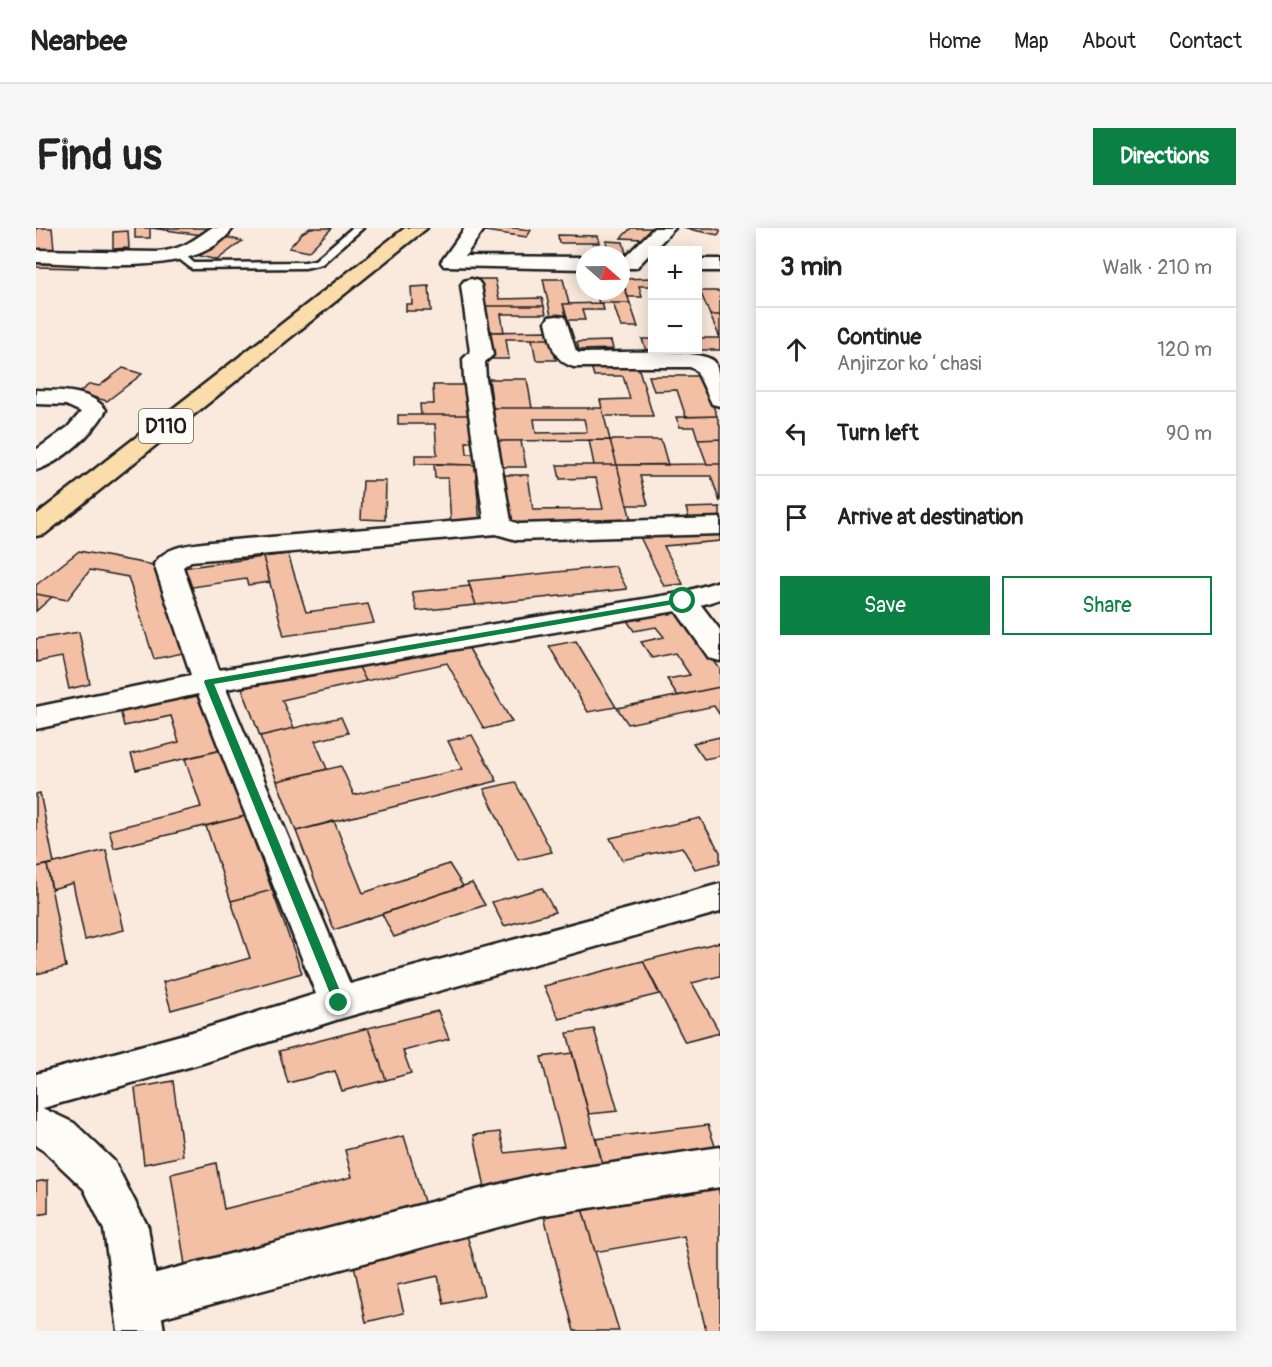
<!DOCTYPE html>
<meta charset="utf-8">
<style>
:root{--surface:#fff;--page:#f6f6f6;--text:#222;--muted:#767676;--line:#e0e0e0;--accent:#0b8043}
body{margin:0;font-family:Pangolin,sans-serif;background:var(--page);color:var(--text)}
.controls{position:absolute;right:18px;top:18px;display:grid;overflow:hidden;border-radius:0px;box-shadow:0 3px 15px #0003}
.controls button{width:54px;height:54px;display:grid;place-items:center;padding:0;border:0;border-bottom:2px solid var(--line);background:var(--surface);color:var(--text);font:30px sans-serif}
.compass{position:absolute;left:540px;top:18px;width:54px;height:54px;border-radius:50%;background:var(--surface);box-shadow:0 3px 15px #0003;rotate:110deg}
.stop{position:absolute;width:18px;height:18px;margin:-14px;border:4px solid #0b8043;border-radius:50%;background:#fff}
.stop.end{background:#0b8043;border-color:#fff;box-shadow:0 2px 6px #0008}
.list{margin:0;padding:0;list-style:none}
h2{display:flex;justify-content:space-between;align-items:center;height:78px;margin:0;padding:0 24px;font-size:26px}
h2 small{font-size:20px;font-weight:400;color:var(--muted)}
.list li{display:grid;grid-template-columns:39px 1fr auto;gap:18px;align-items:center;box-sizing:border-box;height:84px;padding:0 24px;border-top:2px solid var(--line)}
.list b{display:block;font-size:22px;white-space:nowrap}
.list p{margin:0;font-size:20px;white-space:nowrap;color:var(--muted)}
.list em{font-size:20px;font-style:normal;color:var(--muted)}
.actions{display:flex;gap:12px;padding:18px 24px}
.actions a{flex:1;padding:14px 0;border:2px solid var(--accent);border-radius:0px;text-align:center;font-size:21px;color:var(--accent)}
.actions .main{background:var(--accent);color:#fff}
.icon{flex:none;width:33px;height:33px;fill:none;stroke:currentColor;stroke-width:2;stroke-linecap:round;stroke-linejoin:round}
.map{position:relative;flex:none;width:684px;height:1103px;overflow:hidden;border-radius:0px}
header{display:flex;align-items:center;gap:36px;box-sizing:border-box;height:84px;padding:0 30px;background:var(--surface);border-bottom:2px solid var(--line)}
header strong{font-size:28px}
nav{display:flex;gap:33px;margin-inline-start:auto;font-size:21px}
.intro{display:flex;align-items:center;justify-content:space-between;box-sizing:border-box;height:144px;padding:0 36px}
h1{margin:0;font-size:42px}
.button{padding:15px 27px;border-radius:0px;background:var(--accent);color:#fff;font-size:21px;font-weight:700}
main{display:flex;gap:36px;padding:0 36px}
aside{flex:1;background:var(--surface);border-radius:0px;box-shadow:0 3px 15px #0003}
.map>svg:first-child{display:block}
.building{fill:#f3bfa5;stroke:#1c1c1c;stroke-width:1.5;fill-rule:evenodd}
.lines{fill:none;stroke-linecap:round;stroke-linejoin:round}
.service-casing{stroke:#1c1c1c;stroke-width:5}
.minor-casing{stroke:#1c1c1c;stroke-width:5}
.tertiary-casing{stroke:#1c1c1c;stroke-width:5}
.primary-casing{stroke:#1c1c1c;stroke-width:5}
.service{fill:#fdfcf7;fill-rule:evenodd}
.minor{fill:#fdfcf7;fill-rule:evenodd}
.tertiary{fill:#fdfcf7;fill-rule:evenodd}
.primary{fill:#faddab;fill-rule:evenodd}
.route{fill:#0b8043}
.labels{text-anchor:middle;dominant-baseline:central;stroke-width:6;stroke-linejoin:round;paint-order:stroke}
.shield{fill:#fdfcf7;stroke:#605f5e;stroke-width:1.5}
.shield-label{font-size:20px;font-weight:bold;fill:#1c1c1c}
</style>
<header>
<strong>Nearbee</strong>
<nav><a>Home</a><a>Map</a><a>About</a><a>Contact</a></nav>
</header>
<div class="intro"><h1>Find us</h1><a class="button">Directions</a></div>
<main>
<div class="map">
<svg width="684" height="1103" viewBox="0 0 684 1103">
<rect width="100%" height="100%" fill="#faeade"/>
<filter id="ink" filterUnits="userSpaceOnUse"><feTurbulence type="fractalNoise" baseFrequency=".0167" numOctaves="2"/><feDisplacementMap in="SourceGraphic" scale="12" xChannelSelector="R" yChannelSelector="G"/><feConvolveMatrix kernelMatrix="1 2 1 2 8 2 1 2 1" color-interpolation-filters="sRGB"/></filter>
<g filter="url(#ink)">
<path class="building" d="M0 0H16L18 21 0 22Z
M99 0H114V10H99Z
M115 0H170L174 1 166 7Z
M274 0H296L272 24 253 20 266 5Z
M450 0H478L495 2 491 9 448 3Z
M595 0H617L607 11 585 10Z
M647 0H676L684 2V4L682 7Z
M92 3 93 20 77 21V4Z
M522 7 562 8 564 15H523Z
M190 9 206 13 181 32 164 28Z
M570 13 587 14 590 26 564 25 563 21H572Z
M0 31 45 33 42 40 0 39Z
M616 50V58H603L606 69H592L586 51Z
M440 51H459L463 71 506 70 508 78H444Z
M507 51H527L533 76H527L530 88H515Z
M585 51 594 75H563L559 63H585Z
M393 58 395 83H370V76H376L375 59Z
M664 63H684V87H674Z
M566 75 568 82H546L549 92H532L527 76Z
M577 75H594L602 99H585Z
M444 78H508L510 86H465L468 104H449Z
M674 87H684V110Z
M513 103 515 111H470L473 131H453L449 104Z
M662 110H684V122H610L606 111H616V122H662Z
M496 111H515L520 132H500Z
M575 113 577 121 543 122 541 114Z
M555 138H602L617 188H568L564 172 594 171 587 148H558Z
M87 140 106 146 71 173 42 165 54 156 63 158Z
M613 148H665L681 188 650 189 641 162 618 163Z
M453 151H491L496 180H457Z
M397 157H432L434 187H385L384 176H398Z
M457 180H566L574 212 462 213ZM498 191H548L551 204 500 205Z
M362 187H434L437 214H430L431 226H438L439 237 379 236V227H401L399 196H362Z
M681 188 684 198V211L662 212 658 199H644L640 189Z
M684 211V236H671L662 212Z
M553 212H574L581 237H558Z
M574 212H625L632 237H581Z
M462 213H485L490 239H466Z
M398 236 439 237 444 295 415 296 412 250H399Z
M671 236H684V274L675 248H604L612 277H591L581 237Z
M521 237H581L596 296 472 297 465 247H492L497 282 567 281 560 250 524 251Z
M327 253H350L349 292 325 291Z
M684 279V293L654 294 650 280Z
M684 302V313L628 318 647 356 628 358 604 309Z
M43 323 117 337 147 425 118 431 92 349 54 342 31 372 0 366V357Z
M252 326 270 384 332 376 338 395 248 408 227 329Z
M227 329 234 354 212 357 210 351 150 360 146 340Z
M579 338 591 361 440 377 432 353Z
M434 358 440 377 381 383 376 364Z
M0 366 16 369 0 383Z
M639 378 684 441V459L642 468 631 451 654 447 639 425 616 430 605 414 628 409 620 399 598 403 588 388Z
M43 404 54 456 33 461 26 429 0 434V411Z
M428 412 476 494 448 501 411 435 330 453 321 435Z
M540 413 580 479 552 484 513 418Z
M321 435 330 453 246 472 258 500 224 508 206 460Z
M684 459V487L678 478 592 496 581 480Z
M163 464 185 522 100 542 95 526 143 514 135 488 88 498 84 482Z
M305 489 312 505 279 513 291 541 241 553 224 508Z
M436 507 461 553 260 603 241 553 305 538 318 567 426 541 412 513Z
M684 509V528L668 531 657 515Z
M185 522 209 588 78 620 73 602 165 579 149 531Z
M479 554 516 624 482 632 448 561Z
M4 565 18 635 0 639V566Z
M209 588 236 662 195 673 170 598Z
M664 590 684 624V635L659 641 646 619 586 632 574 610Z
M298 593 327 665 413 636 427 658 298 702 260 603Z
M70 622 88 702 49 712 37 655 16 661 11 637Z
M11 637 30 739 0 746V639Z
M436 655 449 677 358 709 346 686Z
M506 660 519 684 468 698 456 674Z
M236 662 266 745 135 782 127 754 214 730 195 673Z
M684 714V748L656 755 684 805 649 814 607 733Z
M607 733 623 766 523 791 508 758Z
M402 783 413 811 367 823 375 845 350 852 332 800Z
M332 800 350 852 306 863 299 843 252 855 243 823Z
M558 801 582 883 553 886 531 805Z
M536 825 569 945 449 960 438 907 464 904 469 925 528 918 505 829Z
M137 853 147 928 108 936 99 860Z
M672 897 683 930 569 945 560 911Z
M368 908 389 977 149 1037 135 946 180 935 188 981 316 949 309 922Z
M12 952V985L0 987V954Z
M681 955 684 968V1103H670L648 1008 559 1024 545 977Z
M545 977 583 1103H538L507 984Z
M428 997 448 1067 408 1076 402 1048 361 1057 368 1085 330 1094 315 1023Z"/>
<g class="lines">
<g class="service-casing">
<path id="service" d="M316 0H327L286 36 269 40 156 41 138 27 147 25 158 35 269 34 279 32Z"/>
</g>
<g class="minor-casing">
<path id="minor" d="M175 0H197C162 51 55 35 0 34V22L122 24C146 21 155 14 175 0Z
M429 0H449L429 28 549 29V41L408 38 405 34Z
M618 0H639L600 40H586V32Z
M662 31H684V43H662Z
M435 51 442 53 445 57 457 127 449 134 450 151 475 293 483 296 684 290V306L481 312 460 306 155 333 147 339 183 442 644 365 684 353V371L665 377 684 402V433L673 430 640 383 190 461 314 756 684 656V684L303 791 167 835 0 882V846L167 801 280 766 162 466 0 501V479L155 447 118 336C131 317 154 317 174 314L448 291 428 151 427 131 434 124 425 57 428 53Z
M521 88 529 89 540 123 543 125C569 125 661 119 678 133 684 142 684 165 684 178L676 176 660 142 654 139H538C516 133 515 113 510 94L513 89Z
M0 162C23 163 55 161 70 182 58 205 25 235 0 242V222L32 199 45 184 30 177 0 176Z
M684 919V959L503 988 101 1096 85 1089 78 1073 85 1057 101 1050 503 946Z"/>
</g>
<g class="tertiary-casing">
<path id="tertiary" d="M0 877 38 895 78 933 112 999 128 1103H82L68 1002 48 961 8 923 0 918Z"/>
</g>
<g class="primary-casing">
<path id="primary" d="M369 0H391L9 306 0 308V287Z"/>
</g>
<use href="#service" class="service"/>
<use href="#minor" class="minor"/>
<use href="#tertiary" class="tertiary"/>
<use href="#primary" class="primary"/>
</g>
</g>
<path class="route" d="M647 370 650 371V374L178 456 309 775 307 778H299L168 454 169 452Z"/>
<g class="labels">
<rect class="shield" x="103" y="181" width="54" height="34" rx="4.5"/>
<g class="shield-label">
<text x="130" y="198">D110</text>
</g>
</g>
</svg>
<div class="controls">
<button>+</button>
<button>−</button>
</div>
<svg class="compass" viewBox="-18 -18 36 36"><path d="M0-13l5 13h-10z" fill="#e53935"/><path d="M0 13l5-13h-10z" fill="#767676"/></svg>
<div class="stop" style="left:647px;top:373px"></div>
<div class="stop end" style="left:303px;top:775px"></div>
</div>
<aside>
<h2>3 min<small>Walk · 210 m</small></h2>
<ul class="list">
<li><svg class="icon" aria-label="ahead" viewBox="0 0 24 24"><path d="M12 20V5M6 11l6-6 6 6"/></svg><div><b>Continue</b><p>Anjirzor koʻchasi</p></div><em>120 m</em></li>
<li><svg class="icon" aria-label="left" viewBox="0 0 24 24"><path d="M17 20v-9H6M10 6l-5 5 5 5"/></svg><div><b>Turn left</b></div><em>90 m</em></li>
<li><svg class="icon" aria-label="arrive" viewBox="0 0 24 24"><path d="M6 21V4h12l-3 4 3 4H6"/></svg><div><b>Arrive at destination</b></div></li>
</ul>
<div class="actions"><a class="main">Save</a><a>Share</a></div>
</aside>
</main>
